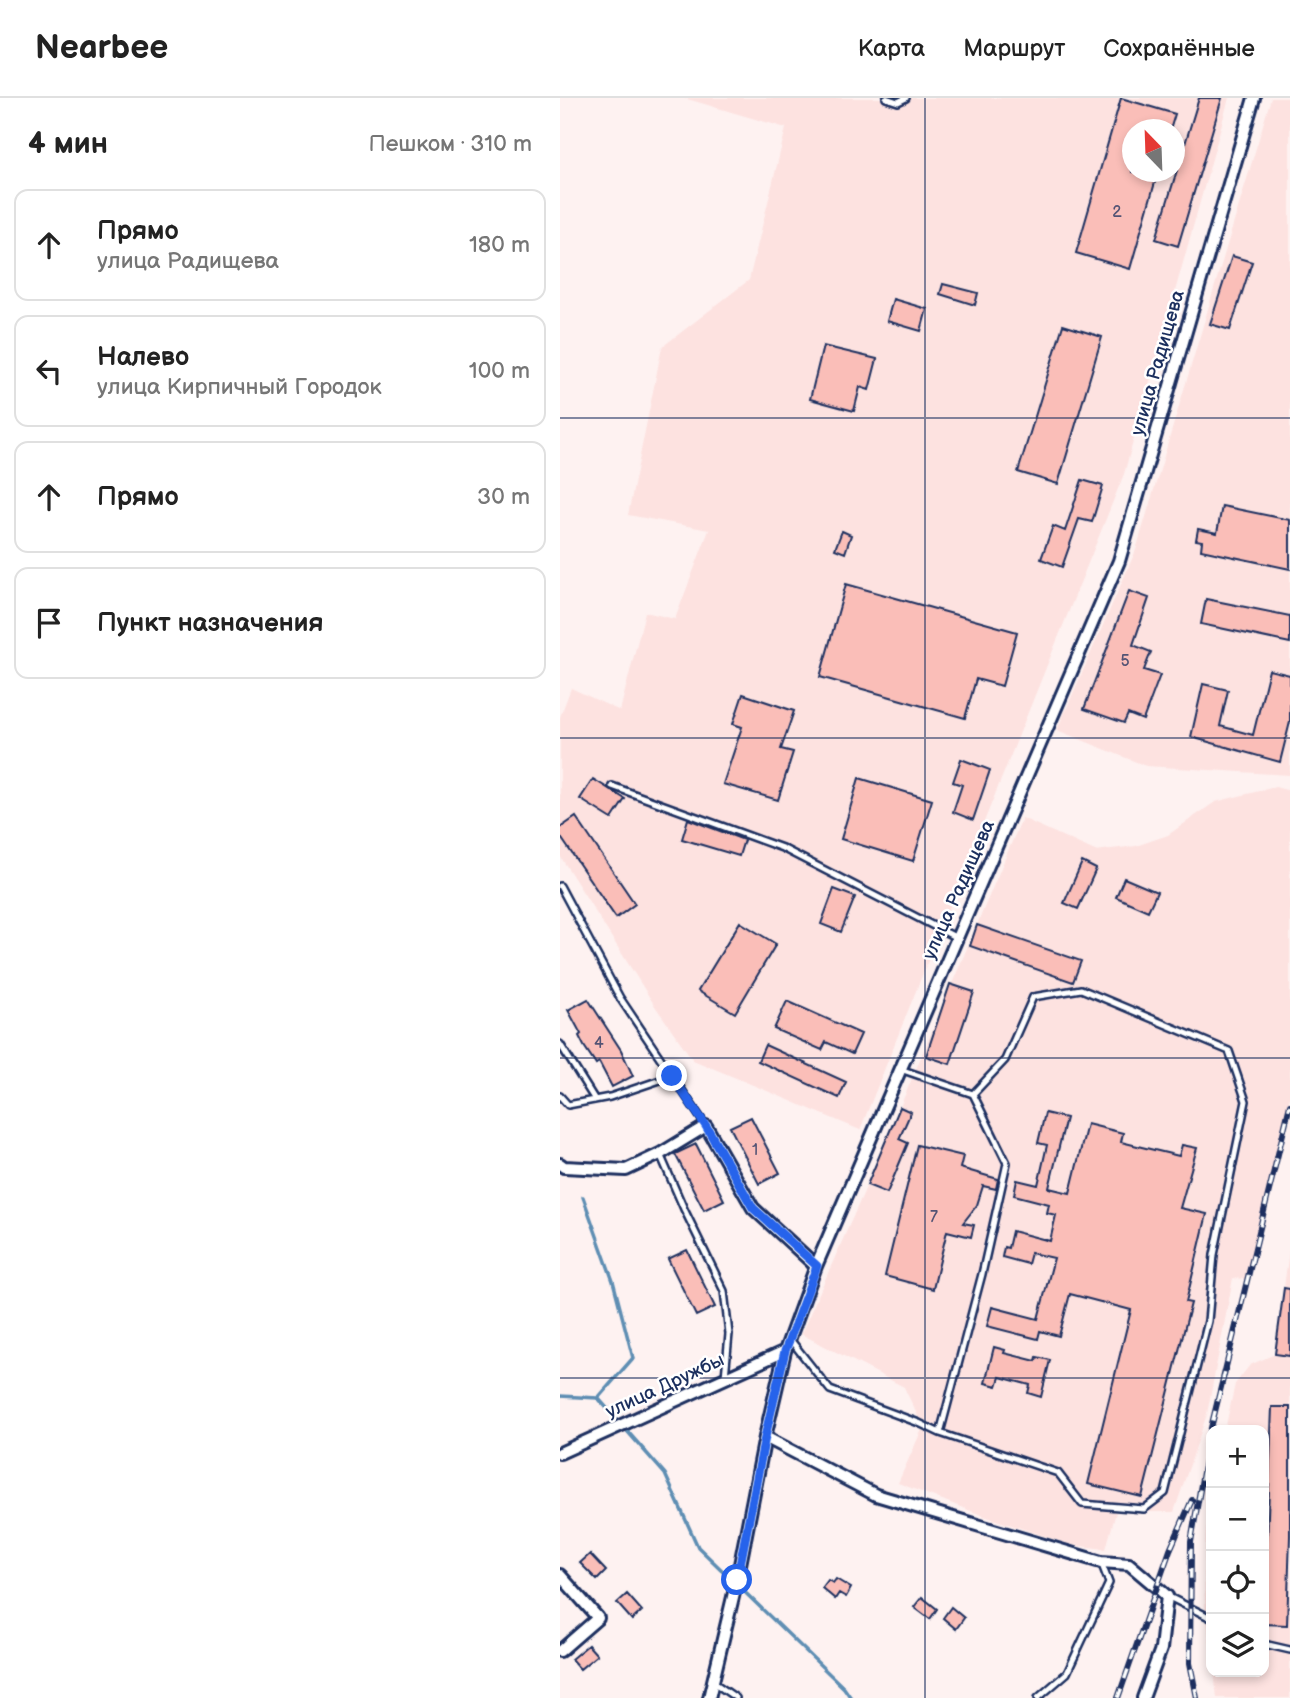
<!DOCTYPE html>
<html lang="ru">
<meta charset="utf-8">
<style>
:root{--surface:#fff;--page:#f2f2f2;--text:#222;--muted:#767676;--line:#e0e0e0}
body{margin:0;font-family:"Balsamiq Sans",sans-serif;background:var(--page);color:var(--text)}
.controls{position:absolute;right:21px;bottom:21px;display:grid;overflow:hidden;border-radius:14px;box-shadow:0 4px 10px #0003}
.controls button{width:63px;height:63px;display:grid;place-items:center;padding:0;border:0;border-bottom:2px solid var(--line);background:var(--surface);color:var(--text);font:35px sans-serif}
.compass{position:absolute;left:562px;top:21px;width:63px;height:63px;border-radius:50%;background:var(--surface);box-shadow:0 4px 10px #0003;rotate:337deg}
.stop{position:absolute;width:21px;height:21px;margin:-16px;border:5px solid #2563eb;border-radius:50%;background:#fff}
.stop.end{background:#2563eb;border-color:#fff;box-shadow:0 2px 7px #0008}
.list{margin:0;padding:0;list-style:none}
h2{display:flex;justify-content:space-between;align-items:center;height:91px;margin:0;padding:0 28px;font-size:30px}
h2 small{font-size:23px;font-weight:400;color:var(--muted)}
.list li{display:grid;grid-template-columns:46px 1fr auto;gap:21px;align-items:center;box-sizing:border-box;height:112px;margin:0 14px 14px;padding:0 14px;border:2px solid var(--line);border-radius:14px}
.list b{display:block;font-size:26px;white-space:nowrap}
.list p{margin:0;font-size:23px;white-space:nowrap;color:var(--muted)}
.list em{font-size:23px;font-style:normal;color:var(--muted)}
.icon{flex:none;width:38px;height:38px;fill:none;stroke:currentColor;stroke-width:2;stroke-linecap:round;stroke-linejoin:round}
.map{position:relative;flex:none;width:730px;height:1600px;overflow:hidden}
header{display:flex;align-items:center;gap:42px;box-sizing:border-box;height:98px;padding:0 35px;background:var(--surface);border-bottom:2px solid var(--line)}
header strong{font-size:33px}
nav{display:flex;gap:38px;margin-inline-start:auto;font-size:24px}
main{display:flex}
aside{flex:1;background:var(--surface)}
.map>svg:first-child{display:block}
.built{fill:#fde2e0;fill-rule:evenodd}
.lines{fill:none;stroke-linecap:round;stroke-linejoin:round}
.stream{stroke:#5e8eb3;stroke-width:3.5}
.building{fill:#fabeb8;stroke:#1b2f5e;stroke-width:2}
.lane-casing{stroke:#1b2f5e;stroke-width:10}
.street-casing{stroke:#1b2f5e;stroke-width:16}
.lane{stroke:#fff;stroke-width:5}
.street{stroke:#fff;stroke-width:10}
.rail-casing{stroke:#1b2f5e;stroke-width:6}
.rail{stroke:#fff;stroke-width:3.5;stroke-dasharray:10;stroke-linecap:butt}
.route{stroke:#2563eb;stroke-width:9}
.grid{fill:none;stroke:#1b2f5e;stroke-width:2;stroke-opacity:0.55}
.labels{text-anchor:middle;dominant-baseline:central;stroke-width:5;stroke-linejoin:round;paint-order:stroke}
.number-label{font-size:16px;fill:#535374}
.street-label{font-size:19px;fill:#1b2f5e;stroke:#fff}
</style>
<header>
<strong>Nearbee</strong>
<nav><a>Карта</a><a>Маршрут</a><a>Сохранённые</a></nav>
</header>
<main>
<aside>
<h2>4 мин<small>Пешком · 310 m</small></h2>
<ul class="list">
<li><svg class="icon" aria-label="ahead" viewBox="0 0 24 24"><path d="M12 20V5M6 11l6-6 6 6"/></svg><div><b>Прямо</b><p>улица Радищева</p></div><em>180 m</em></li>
<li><svg class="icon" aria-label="left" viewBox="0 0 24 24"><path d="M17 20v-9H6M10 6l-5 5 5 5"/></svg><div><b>Налево</b><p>улица Кирпичный Городок</p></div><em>100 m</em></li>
<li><svg class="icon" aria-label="ahead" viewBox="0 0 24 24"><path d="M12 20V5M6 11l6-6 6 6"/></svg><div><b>Прямо</b></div><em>30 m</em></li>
<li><svg class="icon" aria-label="arrive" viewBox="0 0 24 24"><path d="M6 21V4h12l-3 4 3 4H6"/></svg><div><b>Пункт назначения</b></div></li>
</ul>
</aside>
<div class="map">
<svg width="730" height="1600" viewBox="0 0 730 1600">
<rect width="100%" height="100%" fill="#fef2f1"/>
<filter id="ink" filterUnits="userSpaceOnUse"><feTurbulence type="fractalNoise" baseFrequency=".0143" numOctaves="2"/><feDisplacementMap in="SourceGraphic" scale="14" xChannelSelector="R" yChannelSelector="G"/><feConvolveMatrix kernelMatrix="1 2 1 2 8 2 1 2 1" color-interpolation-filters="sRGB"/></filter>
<g filter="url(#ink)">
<path class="built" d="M124 0H669L564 376 300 1032 133 962 95 908 0 758V619L11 590 60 613 85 514 115 521 149 432 68 417 102 249 189 182 226 30ZM572 32H614V74H572Z
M711 0H730V677L586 668 497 632 576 452Z
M715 689 730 693V999L685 1181 673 1180 647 1316 614 1414H556L546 1451 511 1447 424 1418 338 1385 363 1329 344 1289 241 1236 307 1087 462 720 535 753 576 748 608 737 655 704Z
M730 1145V1600H657L654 1574H704V1332H665L675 1286 690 1267 715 1256Z
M651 1420V1553L645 1509 644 1473 646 1431Z"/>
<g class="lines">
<path class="stream" d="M23 1099 53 1183 73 1260 38 1300
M0 1298 38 1300 105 1376 138 1449 284 1590 291 1600"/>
</g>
<path class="building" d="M561 0 615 16 610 32H572V74H598L570 171 516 155Z
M639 0H662L618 148 596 141Z
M672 158 692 164 670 232 650 226Z
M383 186 418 195 415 207 380 196Z
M333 201 367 211 361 233 327 223Z
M503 227 542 239 498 386 458 374Z
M263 248 317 261 309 292 300 289 294 313 250 301Z
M522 382 543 388 532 424 519 421 502 469 481 461 493 428 505 433Z
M662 408 730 422V471L641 452 642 443 636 442 638 431 657 435Z
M282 433 291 437 285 455 275 451Z
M286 486 457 534 442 588 416 581 405 620 260 579Z
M569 493 589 500 573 547 591 554 584 572 600 577 583 622 568 616 564 625 524 611Z
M646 501 730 518V545L641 526Z
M709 572 730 577V624L720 664 631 639 643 586 668 592 660 628 693 637Z
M183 596 234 613 221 651 233 654 218 702 163 686 182 629 173 626Z
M401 661 430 672 413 722 393 714 402 687 393 684Z
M299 680 372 702 353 763 281 741Z
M33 681 65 701 52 721 20 701Z
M16 719 75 806 56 820 0 738V730Z
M128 721 184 742 179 758 122 741Z
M522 764 536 771 518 811 504 805Z
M564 780 597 794 588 813 556 799Z
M274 791 295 799 281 834 261 826Z
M180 824 216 846 175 915 138 893Z
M417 827 521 863 513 884 410 848Z
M390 886 414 894 390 966 366 958Z
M28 901 61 952 73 978 52 989 39 964 36 966 24 948 19 938 21 936 8 912Z
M227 903 301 936 292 956 266 944 262 952 214 931Z
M205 947 286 984 279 1000 198 963Z
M340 1009 351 1014 339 1041 348 1045 327 1095 307 1087Z
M485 1015 506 1020 489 1090 510 1095 527 1026 563 1035 561 1044 619 1058 622 1047 637 1050 620 1110 647 1116 626 1204 631 1205 582 1399 528 1386 571 1212 510 1196 499 1238 480 1233 478 1241 427 1228 432 1209 478 1221 494 1160 471 1155 468 1166 442 1159 444 1149 448 1150 452 1133 490 1143 496 1117 487 1115 489 1106 454 1097 457 1082 478 1087 487 1047 478 1045Z
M191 1019 220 1075 199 1086 170 1029Z
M136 1046 164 1102 144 1112 115 1056Z
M357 1047 403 1058 400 1070 438 1081 436 1091 423 1088 417 1107 403 1125 414 1127 411 1139 387 1133 373 1191 325 1178Z
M127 1152 155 1209 136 1218 108 1161Z
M724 1190 730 1191V1258L715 1256Z
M434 1249 445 1252 444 1255 476 1263 477 1259 490 1262 481 1299 468 1295 470 1287 440 1279 437 1288 425 1285Z
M712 1309H730V1438L727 1527 704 1526Z
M30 1456 46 1473 37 1482 20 1465Z
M276 1481 291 1490 286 1499 279 1495 275 1501 262 1490 268 1482 273 1485Z
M67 1496 82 1513 72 1522 57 1505Z
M362 1499 377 1511 370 1521 354 1509Z
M391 1509 404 1520 396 1531 383 1520Z
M28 1547 37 1557 20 1571 11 1561Z"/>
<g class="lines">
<g class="lane-casing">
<path id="lane" d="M326 0 338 4 346 0
M52 688 222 750 397 840
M0 788 60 900 146 1028
M0 946 35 1002
M0 998 8 1007 50 999 112 978
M100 1056 124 1111 164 1193 169 1236 165 1279
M229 1240 270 1292 359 1325 380 1335 498 1375 522 1406 584 1411 605 1395 648 1223 654 1157 686 1003 669 953 521 891 473 899 445 962 413 996 340 971
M380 1335 422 1176 447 1065 413 996
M607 1498 651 1520
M704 1546 730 1552
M153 1584 176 1600
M478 1600 507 1575 549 1485 541 1464"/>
</g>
<g class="street-casing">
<path id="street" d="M0 1066 4 1069 66 1072 100 1056 146 1028 193 1110 256 1168
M205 1339 316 1397 541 1464 569 1466 607 1498 601 1551 583 1600
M0 1355 225 1253
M0 1477 38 1520 0 1553
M149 1600 177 1482 205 1339 225 1253 256 1168 559 463 694 0"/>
</g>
<use href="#lane" class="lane"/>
<use href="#street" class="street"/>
<g class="rail-casing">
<path id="rail" d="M558 1600 610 1452 632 1402
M637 1600 630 1565 631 1444 650 1334 730 1007"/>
</g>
<use href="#rail" class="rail"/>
</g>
</g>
<g class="lines" filter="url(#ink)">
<path class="route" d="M112 978 146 1028 193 1110 257 1168 225 1253 205 1339 177 1482"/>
</g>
<path class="grid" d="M365 0V1600M0 320H730M0 640H730M0 960H730M0 1280H730"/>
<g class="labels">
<g class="number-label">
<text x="557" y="114">2</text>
<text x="565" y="563">5</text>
<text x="39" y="945">4</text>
<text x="195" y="1052">1</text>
<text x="374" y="1119">7</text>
</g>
<g class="street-label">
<text transform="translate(598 265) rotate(-74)">улица Радищева</text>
<text transform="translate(399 792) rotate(-66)">улица Радищева</text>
<text transform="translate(105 1288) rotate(-25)">улица Дружбы</text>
</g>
</g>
</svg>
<div class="controls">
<button>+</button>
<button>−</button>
<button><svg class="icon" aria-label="locate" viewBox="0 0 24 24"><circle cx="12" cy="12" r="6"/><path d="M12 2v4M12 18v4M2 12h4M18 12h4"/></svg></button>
<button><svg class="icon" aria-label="layers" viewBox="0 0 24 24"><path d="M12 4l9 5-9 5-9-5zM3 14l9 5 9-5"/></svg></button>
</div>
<svg class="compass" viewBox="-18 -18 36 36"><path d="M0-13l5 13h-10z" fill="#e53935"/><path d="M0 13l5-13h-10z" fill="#767676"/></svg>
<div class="stop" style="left:177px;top:1482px"></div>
<div class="stop end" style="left:112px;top:978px"></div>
</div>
</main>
